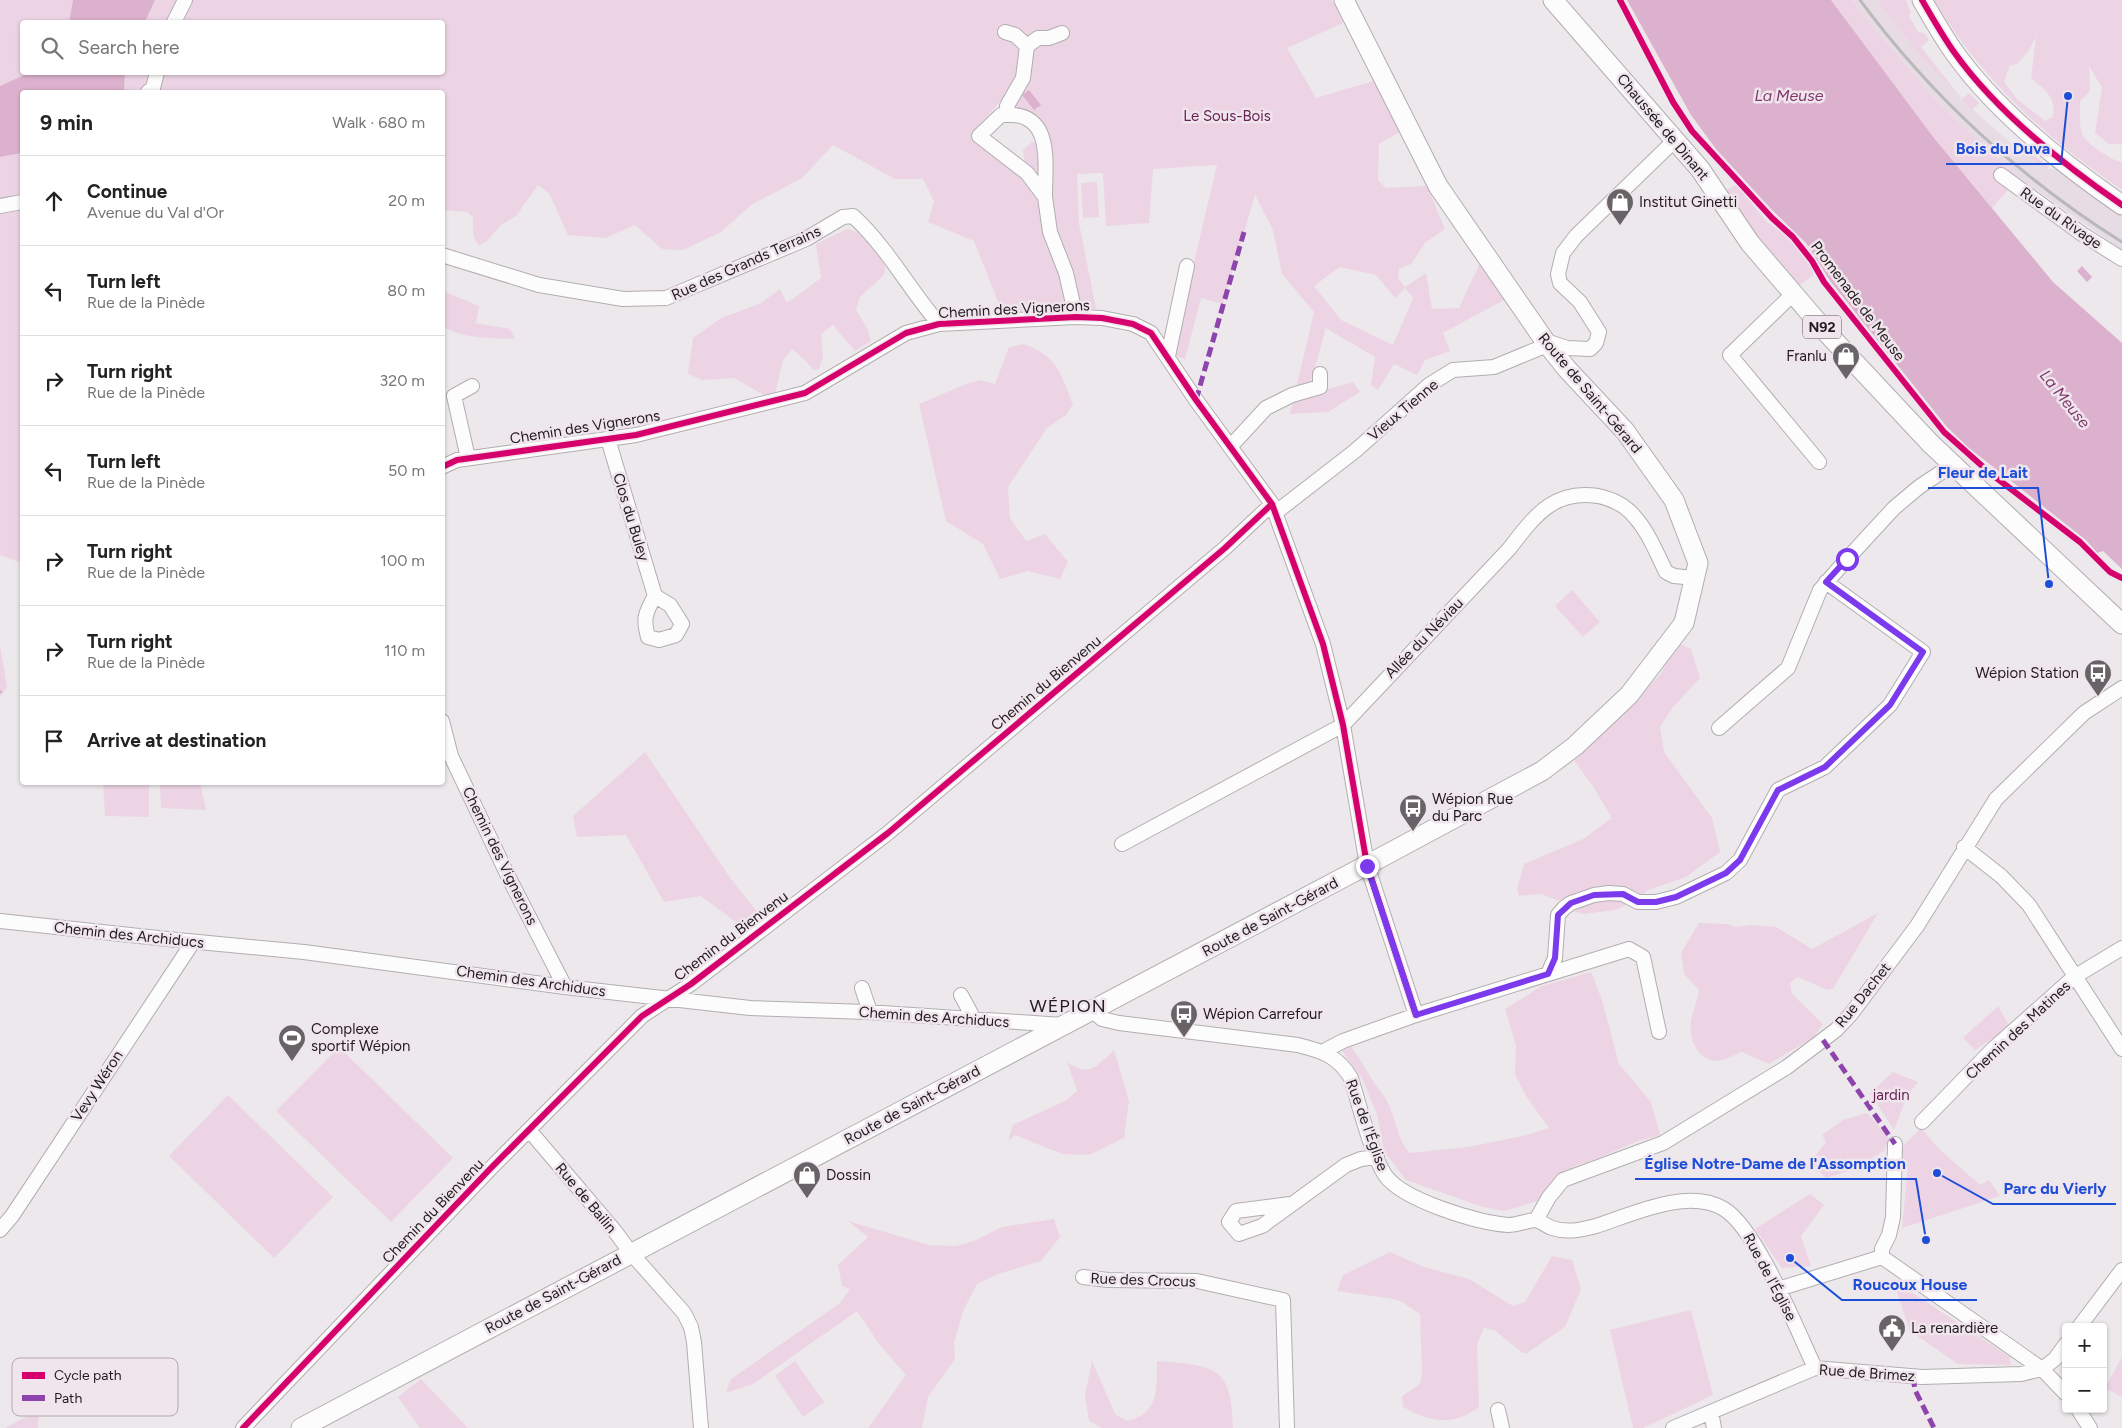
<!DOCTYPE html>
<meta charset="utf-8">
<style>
:root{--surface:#fff;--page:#f6f6f6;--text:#222;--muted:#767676;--line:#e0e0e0}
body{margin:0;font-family:Figtree,sans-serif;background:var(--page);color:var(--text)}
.controls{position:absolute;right:15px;bottom:15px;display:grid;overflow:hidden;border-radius:5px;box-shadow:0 1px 4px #0004}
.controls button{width:45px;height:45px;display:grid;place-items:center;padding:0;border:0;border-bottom:1px solid var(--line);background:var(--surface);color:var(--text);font:25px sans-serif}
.stop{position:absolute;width:15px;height:15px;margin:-11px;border:4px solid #7c3aed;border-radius:50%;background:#fff}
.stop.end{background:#7c3aed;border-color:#fff;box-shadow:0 1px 5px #0008}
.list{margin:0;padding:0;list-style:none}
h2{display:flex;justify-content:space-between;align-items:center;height:65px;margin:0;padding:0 20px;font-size:21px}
h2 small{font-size:16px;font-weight:400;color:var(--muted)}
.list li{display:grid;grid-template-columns:32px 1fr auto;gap:15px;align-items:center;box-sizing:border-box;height:90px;padding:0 20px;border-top:1px solid var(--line)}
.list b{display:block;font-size:19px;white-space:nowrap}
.list p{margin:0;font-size:16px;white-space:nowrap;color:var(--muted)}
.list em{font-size:16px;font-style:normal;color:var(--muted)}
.icon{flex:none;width:28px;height:28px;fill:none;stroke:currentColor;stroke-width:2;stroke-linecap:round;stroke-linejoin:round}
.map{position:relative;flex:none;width:2122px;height:1428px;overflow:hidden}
.search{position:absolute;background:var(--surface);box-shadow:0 1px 4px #0004;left:20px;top:20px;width:425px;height:55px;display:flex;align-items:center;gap:12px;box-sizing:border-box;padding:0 18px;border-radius:5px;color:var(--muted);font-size:19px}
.panel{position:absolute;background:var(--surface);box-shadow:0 1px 4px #0004;left:20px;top:90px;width:425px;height:695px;border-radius:5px}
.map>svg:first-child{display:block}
.built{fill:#e8dce4}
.green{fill:#ecd4e4;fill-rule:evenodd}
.water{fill:#dcb1cd}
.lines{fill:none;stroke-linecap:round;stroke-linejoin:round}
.stream{stroke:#dcb1cd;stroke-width:3}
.minor-casing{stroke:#b2aeb0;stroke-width:16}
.major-casing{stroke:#b2aeb0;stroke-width:21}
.minor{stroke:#fcfcfc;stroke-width:14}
.major{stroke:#fcfcfc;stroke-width:19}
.rail{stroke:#bab9ba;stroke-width:3}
.quiet{stroke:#8e44ad;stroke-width:5;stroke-dasharray:10 5;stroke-linecap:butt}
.cycleway-casing{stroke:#f0e5ec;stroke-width:9}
.cycleway{stroke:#d6006c;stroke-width:6}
.route{stroke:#7c3aed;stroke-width:6}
.labels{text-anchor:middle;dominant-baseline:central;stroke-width:5;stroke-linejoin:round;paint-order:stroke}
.shield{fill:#f0e5ec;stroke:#5e585c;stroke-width:1}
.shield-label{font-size:14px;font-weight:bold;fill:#201c1e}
.park-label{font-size:15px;fill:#682255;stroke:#f0e5ec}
.street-label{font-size:15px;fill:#201c1e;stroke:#f0e5ec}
.poi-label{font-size:15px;fill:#201c1e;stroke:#f0e5ec;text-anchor:start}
.water-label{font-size:16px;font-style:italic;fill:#7e376a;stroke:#f0e5ec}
.quarter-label{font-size:18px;letter-spacing:1px;fill:#201c1e;stroke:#f0e5ec}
.key{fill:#f0e5ec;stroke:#b2a9ae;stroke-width:1}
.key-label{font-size:14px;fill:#201c1e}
.leader{fill:none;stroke:#1d4ed8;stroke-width:2}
.callout-dot{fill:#1d4ed8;stroke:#f0e5ec;stroke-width:2}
.callout-label{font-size:16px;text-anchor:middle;font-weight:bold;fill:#1d4ed8;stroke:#f0e5ec;stroke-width:5;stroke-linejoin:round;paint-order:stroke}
</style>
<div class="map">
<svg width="2122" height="1428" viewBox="0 0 2122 1428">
<rect width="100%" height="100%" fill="#ede8eb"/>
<path class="built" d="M1852 0H1876L1923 59 1962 100 2023 154 2047 169H2075L2122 205V250L2019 178 1939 104 1862 14Z"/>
<path class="green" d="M0 0H73L69 22H22V72L31 73 0 86Z
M155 0H1331L1335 4 1343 23 1287 48 1316 98 1377 80 1400 132 1379 144 1378 180 1386 188 1427 186 1445 229 1425 243 1411 264 1399 269 1398 278 1405 287 1426 273 1432 309 1459 308 1484 254 1513 295 1443 333 1450 351 1425 360 1417 375 1394 364 1378 390 1371 385 1375 357 1326 328 1307 395 1353 382 1360 392 1328 412 1290 414 1314 312 1282 274 1273 230 1255 195 1223 304 1201 298 1185 359 1172 355 1217 165 1153 169 1149 223 1106 226 1103 173 1077 174 1079 223 1096 309 1004 317 974 241 928 222 934 201 923 179H895L833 145 802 178 751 205 721 232 683 250 662 249 635 225 605 238 568 235 549 193 538 185 516 216 501 225 486 242 478 245 473 234V217L467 212 443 210 442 92H122L124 91 125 73 442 72V22H145ZM1005 96 1009 115 1039 127 1045 145 1032 142 1023 150 1026 172 973 132ZM1340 267 1376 275 1395 298 1405 288 1413 298 1393 345 1341 320 1314 286Z
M1831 0H1852L1862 14 1939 104 2019 178 1992 208 1934 138Z
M1876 0H1906L1911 13 1909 16 1918 32 1924 33 1929 40 1921 47 1962 99 1969 93 1979 103 1972 110 1923 59Z
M1934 0H2122V144H2109L2095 133 2102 88 2089 66 2090 91 2080 101C2081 130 2075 134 2101 152 2108 156 2114 161 2122 162V190C2048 140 1980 78 1934 0ZM2036 37 2031 78C2045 90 2057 98 2053 117L2045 121 2017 99 2004 82 2010 65 2017 64 2027 53Z
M2023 147 2049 167 2047 169 2023 154Z
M22 153V563L0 555V157Z
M1097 182 1099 217 1083 218 1081 183Z
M1737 185 1766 221 1789 238 1799 249 1810 266 1814 275 1798 286 1755 235 1724 191Z
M847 229 867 235 885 267 884 275 860 297 856 310 868 330 871 341 855 351 833 325 821 334 823 357 819 369 813 370 807 362 792 349 783 360 775 394 764 395 734 378 702 380 688 374 693 338 721 318 761 303 780 289 787 303 821 278 816 244Z
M443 291 479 306 476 323 510 329 515 339C492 338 462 339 443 326Z
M1024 344C1058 357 1060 372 1073 404L1066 415 1047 428 1008 487 1010 518 1026 541 1045 534 1068 562 1060 579 1028 571 1000 579 983 544 946 521 919 404 964 385 980 380 995 384 1009 347Z
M1572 590 1600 622 1583 637 1555 606Z
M1678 643 1691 649 1700 678 1673 707 1660 727 1664 752 1712 818 1720 852 1686 877 1648 890 1635 901 1615 910 1583 914 1569 910 1562 902 1541 894 1519 896 1517 889 1524 864 1583 839 1612 818 1594 788 1574 760 1660 675Z
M0 645 7 687 0 696Z
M645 752 731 879 762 918 748 931 701 896 664 902 626 835 577 837 573 816Z
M103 783H149V817L105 816Z
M160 783H200L206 810 161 808Z
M1878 913 1833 989 1827 990 1798 977 1790 983 1792 994 1823 1024 1814 1037 1769 1064 1742 1052C1735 1054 1724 1061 1716 1061 1695 1059 1687 1035 1692 1016 1694 1007 1698 1000 1699 990L1684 974 1681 953 1699 923 1728 924 1735 927 1752 925 1776 927 1812 949Z
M1591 972 1602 1000 1619 1064 1651 1102 1660 1135 1638 1141 1596 1159 1575 1166 1552 1183 1538 1201 1504 1211 1483 1207 1406 1180 1384 1151 1377 1114 1362 1078 1342 1051 1349 1044C1358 1055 1364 1067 1372 1079 1376 1087 1383 1093 1387 1101 1396 1118 1397 1140 1410 1153L1468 1147 1523 1136 1549 1128 1526 1096 1515 1074 1516 1046 1505 1009 1542 986Z
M1998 1006 2010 1027 1975 1050 1963 1038Z
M339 1047 453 1158 391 1222 276 1111Z
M1114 1050 1129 1101 1124 1138 1089 1155 1062 1154 1015 1135 1008 1141 1013 1125 1065 1101 1077 1091 1067 1062C1089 1078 1097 1066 1114 1050Z
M1893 1072 1918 1082 1907 1096 1894 1130 1870 1093Z
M228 1095 333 1197 274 1258 169 1156Z
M1867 1113 1889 1138 1884 1151 1854 1169 1826 1178 1810 1162 1826 1142 1822 1135 1843 1120Z
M1921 1128 1938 1148 1980 1185 1989 1180 2000 1196 1902 1228 1908 1166H1901L1902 1147Z
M1810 1194 1824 1205 1801 1236 1811 1266 1782 1268 1755 1229Z
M1054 1219 1060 1237 1041 1261 998 1274 977 1284 964 1309 954 1342 955 1359 928 1397 922 1428H868L906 1375 879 1344 857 1311 753 1384 726 1393 731 1379 840 1303 850 1289 842 1286 838 1265 868 1237 848 1221 929 1245 956 1246 974 1241 1002 1227Z
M1390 1252 1424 1267 1469 1279 1513 1306 1525 1302 1552 1256 1572 1260 1581 1289 1565 1327 1527 1353H1523L1494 1330 1484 1328 1477 1344 1479 1407C1452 1427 1430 1422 1403 1407L1402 1396 1420 1384 1422 1372 1420 1314 1402 1302 1394 1299 1337 1291 1343 1275Z
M1893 1280 2010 1357 2011 1365 1958 1364 1910 1331Z
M1691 1310 1713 1395 1643 1428H1633L1610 1330Z
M2122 1357V1397L2105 1388Z
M795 1361 824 1402 803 1417 775 1376Z
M1092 1361 1115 1414 1127 1421C1159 1414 1157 1388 1157 1361 1213 1366 1232 1364 1233 1428H1102L1089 1421 1085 1395Z
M421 1379 468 1428H420L398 1397Z
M39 1410 38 1428H5Z"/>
<path class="water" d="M73 0H155L145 22H69Z
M1627 0H1831L1934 138 2053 282 2122 343V569L2103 551 2097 553 2086 540 1969 448 1947 427 1831 282 1806 243 1772 210 1716 149 1691 115Z
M31 72 125 73 124 91 122 92H22V153L0 157V86Z
M1029 90 1041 105 1034 110 1022 95Z
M2082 266 2092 277 2087 282 2077 271Z"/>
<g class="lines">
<path class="stream" d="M0 692H1"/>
<g class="minor-casing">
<path id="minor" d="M174 22 185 0
M1005 32 1015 35 1027 46
M148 92 153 88 157 72
M1009 115 1007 106 1023 78 1027 46 1038 38H1049L1062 33
M2001 175 2082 234 2122 259
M1045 197C1045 160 1054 110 1001 115L979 136 1027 173 1045 197 1050 232 1066 273 1076 317
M0 206 22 202
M442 255 539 285 623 299 666 298 806 239 843 217 853 216C887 247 909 289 939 324
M1793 294 1730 355 1819 462
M1168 356 1187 266
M608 439 655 596 670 605 682 624 676 635 659 640 648 637C643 619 645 613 655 596
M1230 447 1266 408 1292 395 1320 387V374
M468 458 454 396 472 386
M442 467 457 460 636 435 805 393 906 333 939 324 1076 317 1102 318 1133 324 1151 333 1196 400 1272 504 1323 644 1343 725 1367 865 1416 1015
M1275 513 1355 451 1429 385 1453 370 1494 367 1552 343 1567 348 1590 349 1596 343 1599 332 1580 302 1560 283 1558 274 1563 253 1576 236 1675 140
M442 721 451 756 510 880 565 987
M1719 728 1788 668 1820 590 1847 559 1894 508 1919 487 1952 465
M1122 844 1343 725 1509 549C1534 517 1553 489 1598 496 1612 499 1625 505 1634 516 1648 531 1657 554 1666 572L1674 576 1695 578
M1964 847 2001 876 2029 905 2122 1049
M0 921 167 939 304 952 565 987 750 1008 867 1012 1063 1025
M1548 974 1555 958 1558 915 1564 908 1571 903 1594 895 1609 893 1623 894 1638 902H1656L1676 897 1726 873 1740 860 1778 790 1825 767 1890 705 1923 652 1826 582
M862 988 870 1012
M961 995 974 1019
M1092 1010 1102 1019 1119 1023 1298 1045C1322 1051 1338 1056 1351 1078 1359 1104 1371 1153 1385 1175 1402 1200 1478 1223 1508 1225 1517 1225 1526 1221 1534 1220 1540 1220 1546 1226 1552 1228 1567 1233 1581 1230 1596 1226 1631 1215 1687 1187 1724 1209 1757 1229 1797 1330 1815 1368
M1324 1051 1343 1041 1416 1015 1629 949 1643 957 1659 1032
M1922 1122 1993 1049 2074 977 2122 948
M529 1130 614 1230 631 1253 684 1313 691 1327 694 1342 701 1428
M1290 1204 1236 1211 1229 1222 1239 1234 1262 1226 1346 1165 1361 1159 1377 1157
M1536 1220 1549 1197 1563 1180 1663 1143 1787 1067 1836 1030 1851 1014 1917 926 1996 799 2084 713 2122 688
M0 1230 12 1216 193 942
M1882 1257V1249L1889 1235 1893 1217 1895 1144
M1083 1277 1108 1280 1197 1281 1283 1300 1287 1428
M1778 1289 1882 1257 2042 1369 2066 1394
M2079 1327 2122 1270
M2078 1409 2090 1428
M1498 1410 1502 1428
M1711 1412 1714 1428
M243 1428 489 1170 642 1016 691 984 888 833 1225 548 1272 504
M1673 1428 1815 1368 1922 1377 2021 1374 2042 1369 2055 1359 2066 1344"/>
</g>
<g class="major-casing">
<path id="major" d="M1553 0 1700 169 1750 243 1827 333 1930 443 2122 624
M1922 0C1932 17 1942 35 1954 52 1995 110 2064 165 2122 205
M301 1428 1367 865 1542 771 1575 746 1629 695 1684 623 1698 563 1674 500 1625 431 1567 369 1547 344 1438 186 1344 0"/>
</g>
<use href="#minor" class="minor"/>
<use href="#major" class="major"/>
<path class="rail" d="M1860 0C1931 96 2021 179 2122 242"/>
<path class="quiet" d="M1196 400 1244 232
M1823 1040 1895 1144
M1913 1377 1915 1390 1934 1428"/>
<g class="cycleway-casing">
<path id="cycleway" d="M1620 0 1673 102 1692 131 1772 218 1793 237 1812 261 1824 282 1944 432 1990 473 2080 542 2110 572 2122 578
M1922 0C1932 17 1942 35 1954 52 1995 110 2064 165 2122 205
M442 467 457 460 636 435 805 393 906 333 939 324 1076 317 1102 318 1133 324 1151 333 1196 400 1272 504 1323 644 1343 725 1367 865 1416 1015
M243 1428 489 1170 642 1016 691 984 888 833 1225 548 1272 504"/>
</g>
<use href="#cycleway" class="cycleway"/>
</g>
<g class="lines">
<path class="route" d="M1367 866 1416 1015 1548 974 1555 958 1558 915 1571 903 1594 895 1623 894 1638 902H1656L1676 897 1726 873 1740 860 1778 790 1825 767 1890 705 1923 652 1826 582 1847 559"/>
</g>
<defs>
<g id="shop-pin" transform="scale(1.4375)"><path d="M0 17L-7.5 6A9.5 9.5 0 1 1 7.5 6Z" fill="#686366" stroke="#f0e5ec"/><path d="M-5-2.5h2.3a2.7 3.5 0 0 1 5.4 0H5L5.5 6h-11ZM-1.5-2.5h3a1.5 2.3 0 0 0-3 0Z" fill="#fff"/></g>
<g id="bus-pin" transform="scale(1.4375)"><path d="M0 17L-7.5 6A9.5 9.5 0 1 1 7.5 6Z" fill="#686366" stroke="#f0e5ec"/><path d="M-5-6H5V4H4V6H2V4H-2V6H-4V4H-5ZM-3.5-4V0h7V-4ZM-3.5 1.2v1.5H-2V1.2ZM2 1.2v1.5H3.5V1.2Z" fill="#fff"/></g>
<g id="stadium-pin" transform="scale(1.4375)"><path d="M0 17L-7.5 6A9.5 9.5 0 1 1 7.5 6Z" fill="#686366" stroke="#f0e5ec"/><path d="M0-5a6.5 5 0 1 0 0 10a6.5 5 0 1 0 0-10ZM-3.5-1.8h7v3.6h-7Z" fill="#fff"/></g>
<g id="civic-pin" transform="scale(1.4375)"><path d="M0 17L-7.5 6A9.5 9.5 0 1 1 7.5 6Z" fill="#686366" stroke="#f0e5ec"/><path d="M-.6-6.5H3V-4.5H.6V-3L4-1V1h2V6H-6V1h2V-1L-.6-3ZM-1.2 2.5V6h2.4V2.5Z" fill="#fff"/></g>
</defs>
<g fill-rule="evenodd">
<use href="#shop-pin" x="1620" y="202"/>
<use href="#shop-pin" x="1846" y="356"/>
<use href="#bus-pin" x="2098" y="673"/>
<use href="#bus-pin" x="1413" y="808"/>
<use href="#bus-pin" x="1184" y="1014"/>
<use href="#stadium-pin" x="292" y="1038"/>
<use href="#shop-pin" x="807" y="1175"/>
<use href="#civic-pin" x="1892" y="1328"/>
</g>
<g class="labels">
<rect class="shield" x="1803" y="315.5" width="38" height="23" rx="4"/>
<g class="shield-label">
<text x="1822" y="327">N92</text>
</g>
<g class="park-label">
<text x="1227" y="116">Le Sous-Bois</text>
<text x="1891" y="1095">jardin</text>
</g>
<g class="street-label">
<text transform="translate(1663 127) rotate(50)">Chaussée de Dinant</text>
<text transform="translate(2061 218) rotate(35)">Rue du Rivage</text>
<text transform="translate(746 263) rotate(-24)">Rue des Grands Terrains</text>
<text transform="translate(1858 301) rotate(53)">Promenade de Meuse</text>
<text transform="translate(1014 309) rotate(-3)">Chemin des Vignerons</text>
<text transform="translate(1590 393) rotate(50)">Route de Saint-Gérard</text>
<text transform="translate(1403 410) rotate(-40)">Vieux Tienne</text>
<text transform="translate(585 427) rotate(-9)">Chemin des Vignerons</text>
<text transform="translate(631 517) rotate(73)">Clos du Buley</text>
<text transform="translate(1424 638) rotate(-46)">Allée du Néviau</text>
<text transform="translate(1046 683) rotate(-40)">Chemin du Bienvenu</text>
<text transform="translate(500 856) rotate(64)">Chemin des Vignerons</text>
<text transform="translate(1270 917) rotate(-28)">Route de Saint-Gérard</text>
<text transform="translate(129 935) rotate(6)">Chemin des Archiducs</text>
<text transform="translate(731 936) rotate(-37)">Chemin du Bienvenu</text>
<text transform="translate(531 981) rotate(8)">Chemin des Archiducs</text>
<text transform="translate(1863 995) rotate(-51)">Rue Dachet</text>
<text transform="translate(934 1017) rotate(4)">Chemin des Archiducs</text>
<text transform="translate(2018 1030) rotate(-43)">Chemin des Matines</text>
<text transform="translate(97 1086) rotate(-57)">Vevy Wéron</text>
<text transform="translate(912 1105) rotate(-28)">Route de Saint-Gérard</text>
<text transform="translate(1367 1125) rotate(70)">Rue de l'Église</text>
<text transform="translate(586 1198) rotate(50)">Rue de Bailin</text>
<text transform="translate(433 1211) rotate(-46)">Chemin du Bienvenu</text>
<text transform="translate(1770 1277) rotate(62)">Rue de l'Église</text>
<text transform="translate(1143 1280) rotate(2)">Rue des Crocus</text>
<text transform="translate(553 1294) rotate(-28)">Route de Saint-Gérard</text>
<text transform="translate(1867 1373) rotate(4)">Rue de Brimez</text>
</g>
<g class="poi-label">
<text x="1639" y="202">Institut Ginetti</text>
<text x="1827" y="356" text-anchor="end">Franlu</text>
<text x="2079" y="673" text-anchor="end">Wépion Station</text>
<text x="1432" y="799">Wépion Rue<tspan x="1432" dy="17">du Parc</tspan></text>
<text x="1203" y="1014">Wépion Carrefour</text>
<text x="311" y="1029">Complexe<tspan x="311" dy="17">sportif Wépion</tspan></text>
<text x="826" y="1175">Dossin</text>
<text x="1911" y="1328">La renardière</text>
</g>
<g class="water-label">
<text x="1789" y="95">La Meuse</text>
<text transform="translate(2065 399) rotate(51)">La Meuse</text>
</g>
<g class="quarter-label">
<text x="1068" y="1006">WÉPION</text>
</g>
</g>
<rect x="12" y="1358" width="166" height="58" rx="8" class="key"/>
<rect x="22" y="1372" width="23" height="7" fill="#d6006c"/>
<rect x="22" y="1395" width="23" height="6" fill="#8e44ad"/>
<g class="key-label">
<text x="54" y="1380">Cycle path</text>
<text x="54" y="1403">Path</text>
</g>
<path class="leader" d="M2068 96L2061 164H1946M2049 584L2038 488H1928M1926 1240L1916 1179H1635M1937 1173L1993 1204H2116M1790 1258L1842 1300H1977"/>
<g class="callout-dot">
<circle cx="2068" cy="96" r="5"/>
<circle cx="2049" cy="584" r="5"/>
<circle cx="1926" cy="1240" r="5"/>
<circle cx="1937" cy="1173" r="5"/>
<circle cx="1790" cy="1258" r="5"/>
</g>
<g class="callout-label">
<text x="2003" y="154">Bois du Duva</text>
<text x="1983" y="478">Fleur de Lait</text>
<text x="1775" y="1169">Église Notre-Dame de l'Assomption</text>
<text x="2055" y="1194">Parc du Vierly</text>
<text x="1910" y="1290">Roucoux House</text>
</g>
</svg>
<div class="controls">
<button>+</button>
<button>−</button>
</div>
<div class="stop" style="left:1847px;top:559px"></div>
<div class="stop end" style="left:1367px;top:866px"></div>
<div class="search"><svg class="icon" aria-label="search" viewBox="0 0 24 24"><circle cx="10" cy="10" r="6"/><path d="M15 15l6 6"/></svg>Search here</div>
<section class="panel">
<h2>9 min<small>Walk · 680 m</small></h2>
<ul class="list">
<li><svg class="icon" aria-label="ahead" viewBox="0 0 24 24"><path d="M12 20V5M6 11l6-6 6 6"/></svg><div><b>Continue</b><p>Avenue du Val d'Or</p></div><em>20 m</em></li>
<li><svg class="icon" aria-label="left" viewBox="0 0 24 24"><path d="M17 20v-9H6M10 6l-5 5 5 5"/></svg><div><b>Turn left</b><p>Rue de la Pinède</p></div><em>80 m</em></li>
<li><svg class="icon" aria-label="right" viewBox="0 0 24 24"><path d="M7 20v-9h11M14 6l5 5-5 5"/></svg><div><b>Turn right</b><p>Rue de la Pinède</p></div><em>320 m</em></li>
<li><svg class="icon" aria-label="left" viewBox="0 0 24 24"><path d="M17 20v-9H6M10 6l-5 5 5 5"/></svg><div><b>Turn left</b><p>Rue de la Pinède</p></div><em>50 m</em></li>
<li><svg class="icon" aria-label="right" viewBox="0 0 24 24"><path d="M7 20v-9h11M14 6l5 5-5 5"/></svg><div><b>Turn right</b><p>Rue de la Pinède</p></div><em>100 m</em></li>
<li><svg class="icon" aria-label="right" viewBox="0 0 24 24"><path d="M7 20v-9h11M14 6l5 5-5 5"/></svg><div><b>Turn right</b><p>Rue de la Pinède</p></div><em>110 m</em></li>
<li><svg class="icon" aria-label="arrive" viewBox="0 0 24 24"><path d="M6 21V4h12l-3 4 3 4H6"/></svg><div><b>Arrive at destination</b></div></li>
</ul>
</section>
</div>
